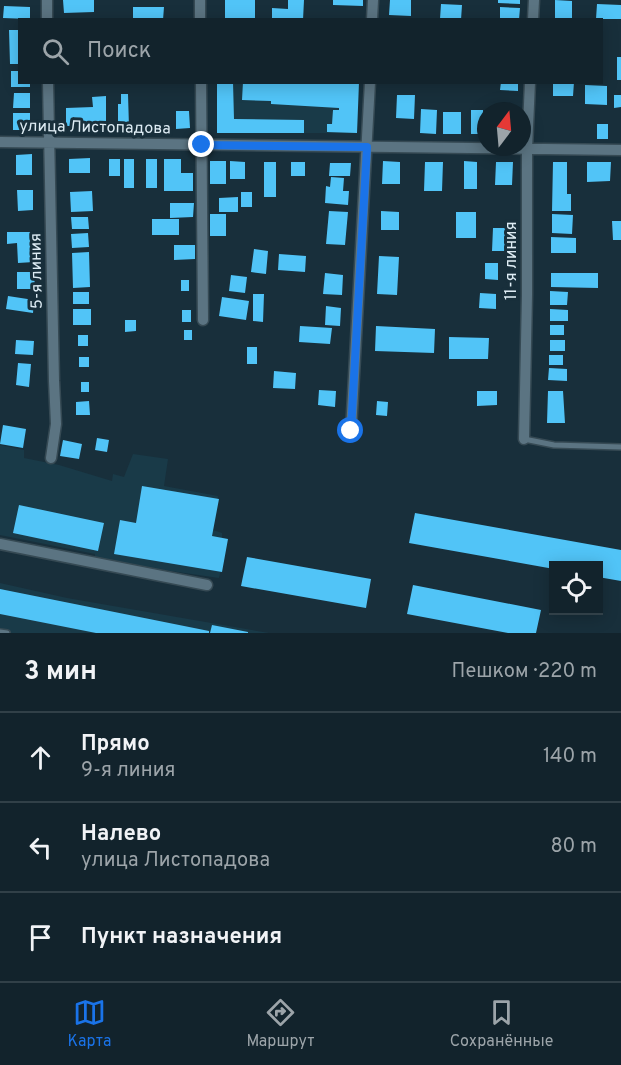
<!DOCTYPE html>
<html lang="ru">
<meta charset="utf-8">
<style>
:root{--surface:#12232c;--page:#1b2b34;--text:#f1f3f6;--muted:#9ca4a9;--line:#314048;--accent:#1a73e8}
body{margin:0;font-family:Overpass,sans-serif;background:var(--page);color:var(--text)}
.controls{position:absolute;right:18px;bottom:18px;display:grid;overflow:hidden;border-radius:0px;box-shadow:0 3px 15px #0003}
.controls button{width:54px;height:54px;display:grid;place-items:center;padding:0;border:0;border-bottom:2px solid var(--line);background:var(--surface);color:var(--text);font:30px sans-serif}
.compass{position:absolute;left:477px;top:102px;width:54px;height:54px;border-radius:50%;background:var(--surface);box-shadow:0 3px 15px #0003;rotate:16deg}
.stop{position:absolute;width:18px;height:18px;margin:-14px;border:4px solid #1a73e8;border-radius:50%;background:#fff}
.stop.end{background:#1a73e8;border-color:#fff;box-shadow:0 2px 6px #0008}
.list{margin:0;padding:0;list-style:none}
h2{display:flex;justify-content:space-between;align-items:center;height:78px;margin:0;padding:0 24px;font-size:26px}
h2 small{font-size:20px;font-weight:400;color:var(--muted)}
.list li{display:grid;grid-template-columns:39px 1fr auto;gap:18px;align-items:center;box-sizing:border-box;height:90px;padding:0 24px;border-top:2px solid var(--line)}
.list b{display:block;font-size:22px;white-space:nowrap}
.list p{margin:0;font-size:20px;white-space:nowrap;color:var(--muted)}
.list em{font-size:20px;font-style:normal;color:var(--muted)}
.icon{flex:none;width:33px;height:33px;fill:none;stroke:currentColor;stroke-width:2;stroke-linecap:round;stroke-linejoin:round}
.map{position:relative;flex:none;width:621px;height:633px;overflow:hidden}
.search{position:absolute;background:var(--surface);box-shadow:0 3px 15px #0003;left:18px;right:18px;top:18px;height:66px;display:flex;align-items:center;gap:15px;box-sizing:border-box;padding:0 21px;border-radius:0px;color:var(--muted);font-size:22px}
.sheet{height:348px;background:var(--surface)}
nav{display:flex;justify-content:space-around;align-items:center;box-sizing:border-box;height:84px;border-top:2px solid var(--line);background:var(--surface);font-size:16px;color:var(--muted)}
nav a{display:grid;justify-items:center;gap:3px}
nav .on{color:var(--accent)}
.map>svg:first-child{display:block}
.built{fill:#193a48}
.building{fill:#51c4f7}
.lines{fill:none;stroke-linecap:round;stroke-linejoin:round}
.lane-casing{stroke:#364a54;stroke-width:8}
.street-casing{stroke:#364a54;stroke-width:13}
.lane{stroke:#5b7482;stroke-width:5}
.street{stroke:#5b7482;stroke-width:10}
.route{stroke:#1a73e8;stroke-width:8}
.labels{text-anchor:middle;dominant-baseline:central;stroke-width:6;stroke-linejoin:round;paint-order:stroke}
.street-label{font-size:16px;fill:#deecf4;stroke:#182f3b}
</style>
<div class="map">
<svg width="621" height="633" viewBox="0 0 621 633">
<rect width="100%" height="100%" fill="#182f3b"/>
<path class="built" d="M217 83H359L357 133H217Z
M0 445 24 450V458L59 465 112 481 113 474 124 477 133 454 168 459 164 486 218 496 213 530 222 533V540L227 543 219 578 95 560V554L0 535Z
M0 583 67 598 269 633H0Z"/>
<path class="building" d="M63 0H94V12L64 13Z
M225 0H255V19H225Z
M288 0H304L303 20H272V8L288 9Z
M333 0H363V6L333 5Z
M390 0H411V16L389 15Z
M498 0H520V4L498 3Z
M555 0 572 1V20H555Z
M441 4 462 5 461 20 440 19Z
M597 4 621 5V19H596Z
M4 6 30 7V19L3 18Z
M133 7H164L163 20 133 19Z
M500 7 520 8 519 20H500Z
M9 30H20V64H10Z
M617 57H621V80H617Z
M11 71H20V82H30V87H11Z
M217 82H233L234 119 304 120V133H217Z
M243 82H359L357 133 327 132V124H332L333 110H339V108L271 104V101L242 100Z
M501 82H518V91L500 90Z
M553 82H574L573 96H553Z
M585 85 607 86V105L585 104Z
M14 93H30V108H13Z
M121 94H128L129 127H118V104H121Z
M397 95H415L414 119 396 118Z
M614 95H621V107L614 108Z
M106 96V126H66V108L93 107 92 97Z
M421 109 437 110 436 134 420 133Z
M471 110H483V134H471Z
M176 111H189L190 128 176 129Z
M443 112H461V134H443Z
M13 113H30V130H13Z
M597 124H608V139H597Z
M32 154V175H16V155Z
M90 158V173H69V159Z
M109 159H120V176H109Z
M124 159H134V188H124Z
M146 159H157V188H146Z
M164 159H181V173H193V191H164Z
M210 161H226V184H210Z
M230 161 245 162V179H230Z
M383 161 400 162V184H382Z
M464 161 477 162V189H464Z
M264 162H276V197H264Z
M291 162H305V176H291Z
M425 162H443L442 191H424Z
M496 162H513L512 185H495Z
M553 162H567V194H571V211H552Z
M587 162H611L610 181 587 182Z
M330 163H351L350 176H329Z
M331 177 344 178 343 191H349L348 205 325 203 326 186 330 187Z
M17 190H33V210L18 211Z
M92 191 93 211 71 212 70 192Z
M241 192H252V207H241Z
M238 197V212H219V198Z
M170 203H194L193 217 170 218Z
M329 211 348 212 345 245 326 244Z
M381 211 399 212V230H381Z
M456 212H476V238H456Z
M210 214H226V236H210Z
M552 214 573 215 572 234 552 233Z
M71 217H88L89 229H72Z
M152 219H179V235H152Z
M612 221H621V240H613Z
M493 228H508V251H492Z
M7 232H33L34 262 18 263 17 243 7 244Z
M88 233 89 247 72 248 71 234Z
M551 237 576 238V253H551Z
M174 245H195V259L174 260Z
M254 249 268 251 266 274 251 272Z
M89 252 90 287 73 288 72 253Z
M279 254 306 256 305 272 278 270Z
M379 256 399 257 397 295 377 294Z
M485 263H498V280L485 279Z
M17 272H34L35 289H17Z
M325 273 343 275 342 295 323 294Z
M551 273H598V288L551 287Z
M231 275 247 277 245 293 229 291Z
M181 280H189V291H181Z
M550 291 568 292 567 305H550Z
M73 292H89V304H73Z
M480 293 496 294V309L479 308Z
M253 294H264L263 322 253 321Z
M8 296 34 300 33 313 6 309Z
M222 297 249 301 246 320 219 316Z
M326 306 341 308 340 326 325 325Z
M73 309H91V325H73Z
M550 309 568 310V321H550Z
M182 310H191V322H182Z
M125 320H136V331L125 332Z
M550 325H564V335H550Z
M300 326 332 328 330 344 299 342Z
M376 326 435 329 434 353 375 351Z
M184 330H192V340H184Z
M78 335H88V346H78Z
M449 337 489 338 488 359H449Z
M16 340 34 341 33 355 15 354Z
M550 340H565V351H550Z
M247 347H257V364H247Z
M549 355H563V365H549Z
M79 357H89V367H79Z
M18 363 31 364 29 387 16 385Z
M549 368 567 369V381L548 380Z
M274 371 296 373 295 389 273 388Z
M81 382H89V392H81Z
M319 390 336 391 335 407 318 405Z
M477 391H497V405L477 406Z
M548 391H563L565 423H547Z
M89 401 90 415H76V402Z
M377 401 388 402 387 416 376 415Z
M3 425 26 429 23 448 0 444Z
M97 438 109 440 107 452 95 450Z
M63 440 82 444 79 459 60 456Z
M142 486 219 499 212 536 228 539 222 572 114 554 120 520 136 523Z
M19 505 104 523 98 551 13 533Z
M415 513 621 550V581L598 577V566H554V569L409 543Z
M247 557 371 579 366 608 241 586Z
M413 585 541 610 536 633H508L407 614Z
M0 589 209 631V633H96L0 614Z
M212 625 248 632V633H210Z"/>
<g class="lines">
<g class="lane-casing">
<path id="lane" d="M524 439 554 445 621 447
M0 632 7 633"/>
</g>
<g class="street-casing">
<path id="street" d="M47 0V20
M200 0V20
M372 20 373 0
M533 20 534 0
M48 82 54 381 56 424 51 458
M201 82 203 320
M0 142 621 150
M351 431 370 82
M524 439 527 295V149L530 82
M0 544 207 585"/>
</g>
<use href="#lane" class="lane"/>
<use href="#street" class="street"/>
</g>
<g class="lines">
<path class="route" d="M202 145 367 147 351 431"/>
</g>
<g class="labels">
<g class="street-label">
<text transform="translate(95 128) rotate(1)">улица Листопадова</text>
<text transform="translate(512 261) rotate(-90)">11-я линия</text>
<text transform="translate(37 271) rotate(-91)">5-я линия</text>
</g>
</g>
</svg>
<div class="controls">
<button><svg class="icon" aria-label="locate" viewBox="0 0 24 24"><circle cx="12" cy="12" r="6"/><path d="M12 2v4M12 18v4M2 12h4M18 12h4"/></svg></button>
</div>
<svg class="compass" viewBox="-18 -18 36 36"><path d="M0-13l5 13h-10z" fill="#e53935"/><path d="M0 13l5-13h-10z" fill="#9ca4a9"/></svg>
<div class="stop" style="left:351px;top:431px"></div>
<div class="stop end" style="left:202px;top:145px"></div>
<div class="search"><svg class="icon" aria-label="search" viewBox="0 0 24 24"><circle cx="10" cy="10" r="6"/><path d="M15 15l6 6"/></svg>Поиск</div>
</div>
<section class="sheet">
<h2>3 мин<small>Пешком · 220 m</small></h2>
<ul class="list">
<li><svg class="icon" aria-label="ahead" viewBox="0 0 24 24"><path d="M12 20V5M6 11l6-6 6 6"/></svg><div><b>Прямо</b><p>9-я линия</p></div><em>140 m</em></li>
<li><svg class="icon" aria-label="left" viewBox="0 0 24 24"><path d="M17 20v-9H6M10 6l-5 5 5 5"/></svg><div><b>Налево</b><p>улица Листопадова</p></div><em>80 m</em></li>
<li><svg class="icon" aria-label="arrive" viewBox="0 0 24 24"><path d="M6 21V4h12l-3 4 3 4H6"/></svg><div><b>Пункт назначения</b></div></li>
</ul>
</section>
<nav>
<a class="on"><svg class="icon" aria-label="map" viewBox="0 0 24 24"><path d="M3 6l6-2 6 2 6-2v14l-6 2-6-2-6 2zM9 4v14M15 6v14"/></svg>Карта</a>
<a><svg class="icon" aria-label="directions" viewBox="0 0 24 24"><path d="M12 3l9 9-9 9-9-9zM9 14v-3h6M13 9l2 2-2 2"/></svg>Маршрут</a>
<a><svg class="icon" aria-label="saved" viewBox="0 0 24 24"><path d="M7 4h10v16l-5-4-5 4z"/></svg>Сохранённые</a>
</nav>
